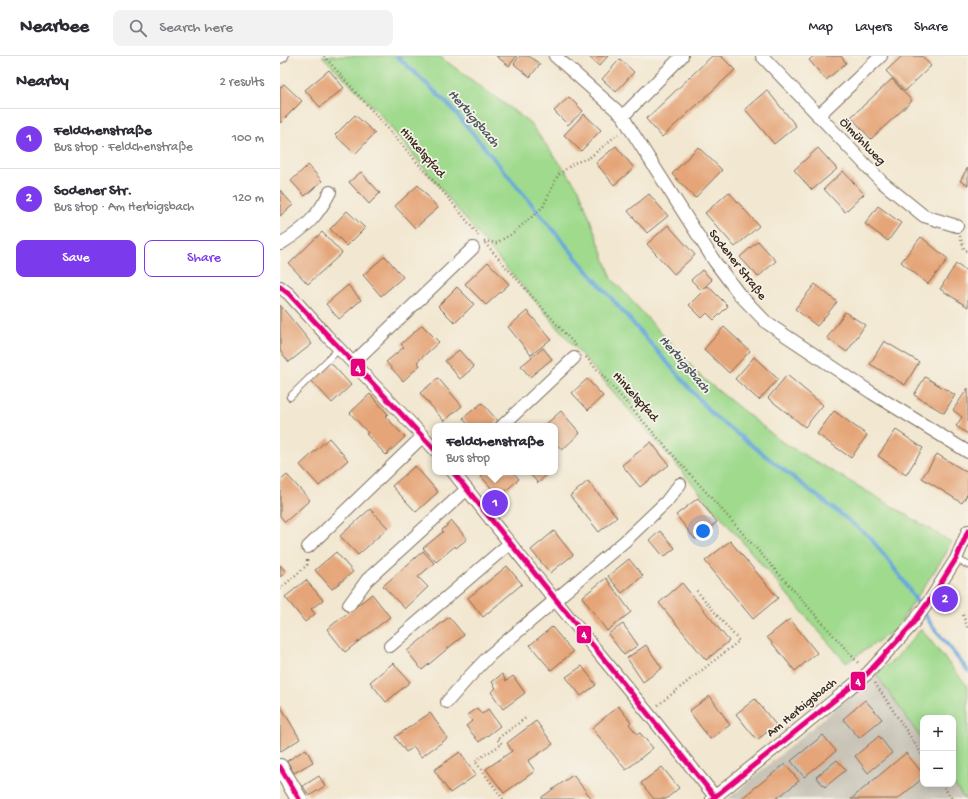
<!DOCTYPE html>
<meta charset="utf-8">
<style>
:root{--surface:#fff;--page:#f2f2f3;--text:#2b2b33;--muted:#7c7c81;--line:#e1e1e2;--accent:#7c3aed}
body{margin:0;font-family:"Gochi Hand",sans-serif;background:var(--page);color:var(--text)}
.controls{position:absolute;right:12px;bottom:12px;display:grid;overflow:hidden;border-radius:8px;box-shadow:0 2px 10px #0003}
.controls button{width:36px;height:36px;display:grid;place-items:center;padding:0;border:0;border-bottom:1px solid var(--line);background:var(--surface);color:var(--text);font:20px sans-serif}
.you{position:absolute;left:423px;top:475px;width:14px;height:14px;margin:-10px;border:3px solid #fff;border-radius:50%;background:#1a73e8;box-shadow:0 0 0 6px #1a73e833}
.badge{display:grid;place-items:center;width:26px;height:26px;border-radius:50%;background:var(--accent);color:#fff;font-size:13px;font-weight:700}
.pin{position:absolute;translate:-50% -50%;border:2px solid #fff;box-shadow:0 1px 4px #0006}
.popup{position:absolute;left:152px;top:367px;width:126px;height:52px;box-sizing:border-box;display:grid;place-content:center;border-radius:8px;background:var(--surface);filter:drop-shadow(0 1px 3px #0005);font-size:13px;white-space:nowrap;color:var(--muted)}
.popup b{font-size:15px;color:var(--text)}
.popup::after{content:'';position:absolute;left:50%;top:100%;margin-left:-8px;border:8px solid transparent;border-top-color:var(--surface)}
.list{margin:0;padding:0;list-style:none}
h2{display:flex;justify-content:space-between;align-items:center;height:52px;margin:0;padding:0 16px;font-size:17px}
h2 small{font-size:13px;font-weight:400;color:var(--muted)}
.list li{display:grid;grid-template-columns:26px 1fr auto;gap:12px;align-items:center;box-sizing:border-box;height:60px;padding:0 16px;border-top:1px solid var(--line)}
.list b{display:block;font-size:15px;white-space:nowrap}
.list p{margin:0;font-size:13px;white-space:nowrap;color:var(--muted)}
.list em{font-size:13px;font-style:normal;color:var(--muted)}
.actions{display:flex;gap:8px;padding:12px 16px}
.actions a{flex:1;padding:9px 0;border:1px solid var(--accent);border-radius:8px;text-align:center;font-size:14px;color:var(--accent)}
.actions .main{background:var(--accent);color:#fff}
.icon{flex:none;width:22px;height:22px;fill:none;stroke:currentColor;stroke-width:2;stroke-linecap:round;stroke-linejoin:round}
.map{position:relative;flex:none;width:688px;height:743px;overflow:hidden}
header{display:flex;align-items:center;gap:24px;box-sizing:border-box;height:56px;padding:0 20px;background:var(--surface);border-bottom:1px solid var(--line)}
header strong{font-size:19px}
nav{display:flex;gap:22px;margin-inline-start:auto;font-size:14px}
.search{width:280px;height:36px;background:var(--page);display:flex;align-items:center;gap:10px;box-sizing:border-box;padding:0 14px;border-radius:8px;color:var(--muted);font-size:15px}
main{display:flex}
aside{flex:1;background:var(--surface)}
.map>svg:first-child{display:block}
.industrial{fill:#c9c4b8}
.green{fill:#9fda8d;stroke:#6d8256}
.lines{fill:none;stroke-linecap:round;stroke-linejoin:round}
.stream{stroke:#66a7da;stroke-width:4}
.building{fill:#e5a578}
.lane-casing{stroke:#7b6c5c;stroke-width:8}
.street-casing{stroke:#7b6c5c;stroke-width:14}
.secondary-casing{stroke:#7b6c5c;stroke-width:18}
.path{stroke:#7b6c5c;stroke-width:2.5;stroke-dasharray:1 3;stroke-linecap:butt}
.lane{stroke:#fff;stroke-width:6}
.street{stroke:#fff;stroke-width:12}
.secondary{stroke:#fff;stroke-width:16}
.bus-1-casing{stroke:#f7f3e8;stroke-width:8}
.bus-1{stroke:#e5007d;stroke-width:5}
.labels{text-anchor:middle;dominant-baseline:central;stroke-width:3.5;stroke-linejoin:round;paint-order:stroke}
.street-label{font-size:13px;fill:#3b2a1e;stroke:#f7f3e8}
.water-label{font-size:14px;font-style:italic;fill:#4a5660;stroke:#f7f3e8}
.line-badge{stroke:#f7f3e8;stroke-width:1.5}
.badge-label{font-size:11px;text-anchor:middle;font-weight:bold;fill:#fff}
</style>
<header>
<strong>Nearbee</strong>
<div class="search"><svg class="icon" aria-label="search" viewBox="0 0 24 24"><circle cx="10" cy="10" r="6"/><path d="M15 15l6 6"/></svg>Search here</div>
<nav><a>Map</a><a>Layers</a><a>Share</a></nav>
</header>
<main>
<aside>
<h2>Nearby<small>2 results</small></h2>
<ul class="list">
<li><span class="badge">1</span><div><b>Feldchenstraße</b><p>Bus stop · Feldchenstraße</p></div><em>100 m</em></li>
<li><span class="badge">2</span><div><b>Sodener Str.</b><p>Bus stop · Am Herbigsbach</p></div><em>120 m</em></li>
</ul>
<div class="actions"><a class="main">Save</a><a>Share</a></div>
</aside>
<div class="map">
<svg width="688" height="743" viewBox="0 0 688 743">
<rect width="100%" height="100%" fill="#f7f3e8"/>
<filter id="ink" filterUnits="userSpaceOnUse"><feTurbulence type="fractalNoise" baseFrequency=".025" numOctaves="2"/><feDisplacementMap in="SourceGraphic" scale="8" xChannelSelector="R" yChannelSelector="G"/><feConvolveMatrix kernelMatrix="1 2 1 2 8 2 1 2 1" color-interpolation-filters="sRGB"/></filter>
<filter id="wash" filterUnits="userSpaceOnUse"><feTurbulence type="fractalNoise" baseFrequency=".012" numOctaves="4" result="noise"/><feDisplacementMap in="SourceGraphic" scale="16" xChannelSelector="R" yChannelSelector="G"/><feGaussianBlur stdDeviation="0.9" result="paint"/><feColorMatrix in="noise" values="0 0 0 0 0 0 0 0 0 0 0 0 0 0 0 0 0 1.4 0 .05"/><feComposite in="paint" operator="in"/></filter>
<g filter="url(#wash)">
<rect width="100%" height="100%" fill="#f2e7d0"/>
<path class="industrial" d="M596 618 643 685V728L673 727 684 742 683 743H448Z"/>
<path class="green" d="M42 0H159L249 66 299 133 332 223 421 321 502 386 595 440 671 486 665 499 616 573 566 607 400 413 211 194 99 57Z
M641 573 688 631V743H683L684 742 673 727V662H643V685L596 618 615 603Z"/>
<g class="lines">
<path class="stream" d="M117 0 170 50 299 205 433 359 590 481 623 524 651 568 688 615"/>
</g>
<g id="blocks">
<path class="building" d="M216 0H237L229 10Z
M240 0H249L260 8 250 21 234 8Z
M308 0H328L319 10Z
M432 0H441L455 14 382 81 366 63Z
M534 0H561L566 7 546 24 529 4Z
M622 0H642L651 10 625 35 606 15Z
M340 3 354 16 336 36 322 23Z
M49 14 64 32 40 51 25 34Z
M612 23 632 45 591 83 571 61Z
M4 28 22 45 0 67V32Z
M487 34 516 70 494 88 465 53Z
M289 41 303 55 288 69 274 55Z
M304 58 321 74 301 95 284 79Z
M75 59 95 77 75 98 55 79Z
M336 90 354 112 334 129 316 107Z
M418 91 442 114 415 142 392 118Z
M538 92 557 113 532 134 514 114Z
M28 109 42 125 25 140 11 125Z
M688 111V129L680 125Z
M563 115 584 138 565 156 544 133Z
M81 116 100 137 89 148 69 126Z
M138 129 158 152 135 172 115 150Z
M0 134 13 149 0 160Z
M449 136 479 170 455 191 425 157Z
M369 138 388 160 367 177 348 155Z
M598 150 621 167 608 185 585 168Z
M67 155 85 172 67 190 50 173Z
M388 169 415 199 394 218 367 188Z
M42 176 62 197 28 228 9 208Z
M641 181 668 203 648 228 621 206Z
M478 185 496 205 478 221 460 201Z
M105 200 123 221 101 240 83 219Z
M208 206 229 228 206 249 185 228Z
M676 208 688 216V251L660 233Z
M422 214 432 224 421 234 411 224Z
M535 228 557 246 537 270 515 253Z
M68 229 81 244 59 263 46 248Z
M428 230 448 250 434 264 427 257 422 262 409 249Z
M177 231 194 248 175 267 158 250Z
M0 249 32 288 9 306 0 295Z
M247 255 271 283 251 299 228 271Z
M565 256 585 269 567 296 547 282Z
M142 269 159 286 137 306 140 309 123 325 106 306 124 291 121 288Z
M444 271 470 295 449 317 424 293Z
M604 285 639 306 625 329 590 308Z
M263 292 272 303 250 321 241 310Z
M179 294 194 311 180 323 165 305Z
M474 301 498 323 479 344 455 323Z
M50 306 71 329 52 347 30 323Z
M507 319 543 349 525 371 488 342Z
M645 321 675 339 664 357 634 339Z
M158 322 182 350 164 365 140 337Z
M307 323 323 340 308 354 292 337Z
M688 332V378L676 370 682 361 673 354Z
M90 338 108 358 105 360 125 381 106 399 86 378 88 377 70 357Z
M202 347 218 365 212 370H189L183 362Z
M281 355 300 377 282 394 275 386V370H264Z
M554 355 587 379 571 402 537 378Z
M616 374 643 392 626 419 598 400Z
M49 382 68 404 39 430 20 409Z
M371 386 389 409 360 431 342 409Z
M657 398 688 417V437L682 447 642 422Z
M135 410 158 436 136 456 112 430Z
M206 416H233L239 423 219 441 201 420Z
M248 416H270L258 427Z
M7 419 30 444 5 466 0 460V425Z
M308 425 337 461 319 476 290 440Z
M418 442 437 466 415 483 396 459Z
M90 453 108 472 78 499 60 480Z
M172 465 187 483 176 492 175 490 156 506 143 492 163 476 162 474Z
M274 475 293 499 270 517 251 494Z
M380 475 395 492 384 501 370 484Z
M450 485 498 542 473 563 425 505Z
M143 495 154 507 138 521 148 531 125 553 103 530Z
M56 496 73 516 52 533 35 514Z
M349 503 363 520 342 537 328 520Z
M0 509 6 516 0 521Z
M227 510 242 528 203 561 188 542Z
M326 522 351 556 327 575 302 541Z
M26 524 43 544 31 553 35 558 25 566 5 541Z
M402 527 449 585 426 604 379 547Z
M92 538 110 561 65 596 47 573Z
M169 561 184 579 142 614 127 595Z
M510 563 537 597 515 615 487 581Z
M343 568 358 589 344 599 328 578Z
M272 571 293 596 271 614 250 589Z
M366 589 382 612 363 626 347 602Z
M113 607 130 626 106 646 90 626Z
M302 610 316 629 301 640 286 621Z
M222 618 226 625 233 620 245 637 223 653 211 636 216 632 212 626Z
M430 640 450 669 430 683 409 655Z
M475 643 496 669 477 684 456 658Z
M585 644 602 663 579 682 563 663Z
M0 649 20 683 1 695 0 694Z
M338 650 351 666 349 668 357 678 360 677 373 692 346 714 312 672Z
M197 652 202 658 208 653 220 670 199 686 186 670 192 665 187 659Z
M150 657 168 682 141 701 134 691 126 696 115 681Z
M256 665 273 688 248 705 255 715 224 737 206 713 232 695 227 687Z
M543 679 556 695 524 721 511 705Z
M599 680 612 697 588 717 575 700Z
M26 693 33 706 14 717 7 705Z
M180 696 196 719 170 737 154 714Z
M626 697 643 718V722L618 743H571Z
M557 704 566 714 545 731 536 721Z
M505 708 519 725 496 743H463L462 742Z
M382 711 399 732 386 743H374L361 727Z
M293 719 312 743H262V741Z
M39 720 45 730 29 740 23 730Z"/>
</g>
</g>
<g filter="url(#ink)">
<use href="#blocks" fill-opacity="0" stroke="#7b6c5c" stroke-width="1"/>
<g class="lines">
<g class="lane-casing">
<path id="lane" d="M10 341 59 293
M676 503 688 509"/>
</g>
<g class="street-casing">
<path id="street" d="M275 0 343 60 349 71 435 206 459 238 487 267 592 337 688 396
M482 0 602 126 644 160 677 170
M0 1 2 0
M343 60 402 0
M538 60 601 0
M0 188C25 173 37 161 50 136
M0 231 9 238 47 280 143 380 155 394
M73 307 193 192
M222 370 294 302
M173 416 275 544 368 657 437 743
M28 491 143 380
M69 549 87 524 187 433
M110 590 230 487
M167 646 188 622 210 599 345 485 386 446 400 428
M432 743 588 617 631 570 652 541 676 503 688 475"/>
</g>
<g class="secondary-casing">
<path id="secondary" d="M0 711 19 743"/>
</g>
<path class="path" d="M44 0 171 145 199 180
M680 180 684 193 688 195
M204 185 216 187 232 178 263 151 278 119 294 107 309 102 338 78
M205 187 296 290
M306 301 579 608
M0 533 27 509V503
M683 559 688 573
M595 627 643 700
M378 649 459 585 416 534
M662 728 672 743
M223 743 195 705 222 688 217 683 247 661"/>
<use href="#lane" class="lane"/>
<use href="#street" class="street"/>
<use href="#secondary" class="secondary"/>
<g class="bus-1-casing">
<path id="bus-1" d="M0 231 9 238 155 394
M173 416 435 741
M0 711 19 743
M432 743 588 617 631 570 652 541 676 503 688 475"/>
</g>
<use href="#bus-1" class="bus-1"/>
</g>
</g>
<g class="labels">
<g class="street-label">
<text transform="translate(582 86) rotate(46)">Ölmühlweg</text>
<text transform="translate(142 97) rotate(49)">Hinkelspfad</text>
<text transform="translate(457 209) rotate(52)">Sodener Straße</text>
<text transform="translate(355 341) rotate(48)">Hinkelspfad</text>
<text transform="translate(522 652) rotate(-39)">Am Herbigsbach</text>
</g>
<g class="water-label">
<text transform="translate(193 63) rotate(49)">Herbigsbach</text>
<text transform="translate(404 309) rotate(49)">Herbigsbach</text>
</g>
</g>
<g class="line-badge">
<rect x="70" y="302" width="16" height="19" rx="4" fill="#e5007d"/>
<rect x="296" y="569" width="16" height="19" rx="4" fill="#e5007d"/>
<rect x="570" y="615" width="16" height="20" rx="4" fill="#e5007d"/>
</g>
<g class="badge-label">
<text x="78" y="316">4</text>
<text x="304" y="582">4</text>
<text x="578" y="629">4</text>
</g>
</svg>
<div class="controls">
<button>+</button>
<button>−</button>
</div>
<div class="you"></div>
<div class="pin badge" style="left:215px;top:447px">1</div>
<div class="popup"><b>Feldchenstraße</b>Bus stop</div>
<div class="pin badge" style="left:665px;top:543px">2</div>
</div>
</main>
